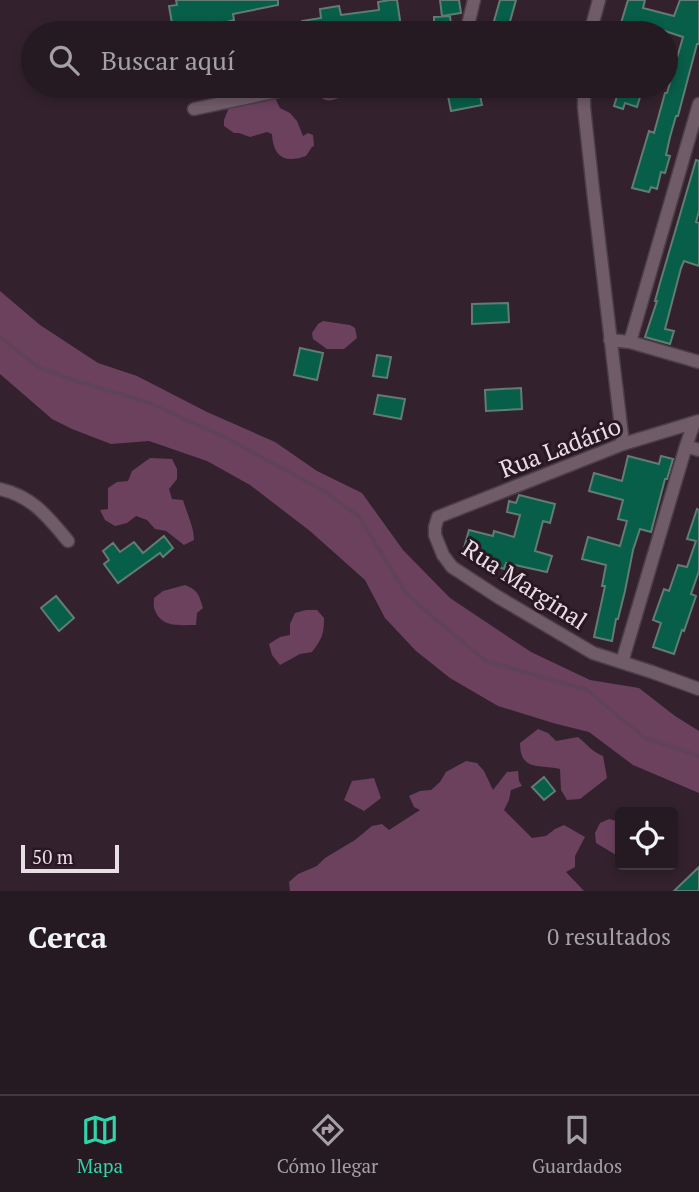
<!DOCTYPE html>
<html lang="es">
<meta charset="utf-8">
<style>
:root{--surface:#261a22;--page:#32272f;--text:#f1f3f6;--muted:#a4a1a5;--line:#423840;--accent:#31d4a9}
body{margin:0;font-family:"PT Serif",serif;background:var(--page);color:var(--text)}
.controls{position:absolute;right:21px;bottom:21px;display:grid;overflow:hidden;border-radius:7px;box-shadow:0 4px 10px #0003}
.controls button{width:63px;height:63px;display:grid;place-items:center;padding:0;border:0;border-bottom:2px solid var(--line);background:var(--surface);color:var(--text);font:35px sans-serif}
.scale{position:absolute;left:21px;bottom:18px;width:98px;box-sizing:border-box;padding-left:7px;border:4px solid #eadee5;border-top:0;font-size:19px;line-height:24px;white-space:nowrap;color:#eadee5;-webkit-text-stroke:5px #291823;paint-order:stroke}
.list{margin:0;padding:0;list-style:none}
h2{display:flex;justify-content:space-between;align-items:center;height:91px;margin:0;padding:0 28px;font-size:30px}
h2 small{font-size:23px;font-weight:400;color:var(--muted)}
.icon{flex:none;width:38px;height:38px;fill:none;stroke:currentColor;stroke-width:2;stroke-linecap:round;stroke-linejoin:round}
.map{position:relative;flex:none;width:699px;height:891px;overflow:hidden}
.search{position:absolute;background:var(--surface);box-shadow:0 4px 10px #0003;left:21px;right:21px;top:21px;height:77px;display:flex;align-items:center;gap:18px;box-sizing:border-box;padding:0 24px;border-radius:38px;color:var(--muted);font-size:26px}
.sheet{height:203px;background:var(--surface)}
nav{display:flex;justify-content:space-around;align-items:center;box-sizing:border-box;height:98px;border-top:2px solid var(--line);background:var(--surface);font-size:19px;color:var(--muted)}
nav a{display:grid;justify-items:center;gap:4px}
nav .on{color:var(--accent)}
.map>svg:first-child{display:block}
.green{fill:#6b415e}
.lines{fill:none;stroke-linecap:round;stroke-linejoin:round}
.stream{stroke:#5f4357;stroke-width:3.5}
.building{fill:#075e49;stroke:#637c73;stroke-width:2}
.street-casing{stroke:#4c3e47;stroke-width:15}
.street{stroke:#705c69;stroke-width:12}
.labels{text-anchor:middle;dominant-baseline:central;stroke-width:6;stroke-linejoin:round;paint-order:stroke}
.street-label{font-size:24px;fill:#eadee5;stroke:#291823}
</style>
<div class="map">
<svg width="699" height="891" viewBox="0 0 699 891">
<rect width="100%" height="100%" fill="#33222d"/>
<path class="green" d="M317 86H380C369 94 364 90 352 93 336 97 328 109 314 90Z
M275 98 280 108 290 113 297 121 303 136 308 133 313 135 314 146 312 147 306 156C284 164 273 156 272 134L267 132 250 137 239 133H234L224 126V120L230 105Z
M0 291 40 325 98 363 137 376 207 412 275 442 317 471 362 493 403 550 450 598 531 652 590 680 639 688 675 716 699 731V793L633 765 589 732 553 723 498 706 450 678 416 651 385 618 365 580 310 531 250 485 207 461 149 441 111 444 72 429 52 419 0 374Z
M323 321 350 325 355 328 357 338 344 349H327L313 339 312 333 318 324Z
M150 458 172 459 177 469V479L169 489 172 499 183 500C187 514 194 527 194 540L184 545 166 531 155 529 147 520 136 516 127 523 115 526 105 520 100 510 108 509V488L117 482 128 481 132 471Z
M185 585C198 590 199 595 203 608L197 613 196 625C181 625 161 628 155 610 153 607 154 602 154 598L163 591Z
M306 610H317L324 618C324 634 322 639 312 652L300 654 280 665 272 655 269 644 280 637 290 635V624L295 613Z
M538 729 548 733 556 741 578 737C587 744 592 752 603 756L607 778 580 799 567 800 561 790 560 769C540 764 520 772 520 743Z
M466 761 477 763 484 771 493 790 507 772 518 771 519 781 522 786 511 790 509 800 504 810 532 838 546 836 555 829 564 825 585 837 575 856V867L566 872 584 891H290L289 882 298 874 317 866 325 858 355 840 372 826 382 824 389 830 420 810 414 807 409 796 420 791 431 790 440 782 446 772Z
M374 778 381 798 364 811 344 800 352 781Z
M609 819 620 822V852L616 855 596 843 595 833 600 823Z"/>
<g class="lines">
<path class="stream" d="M0 337 38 367 73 380 150 403 226 438 326 492 359 517 406 593 434 618 486 661 587 690 645 738 699 756"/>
</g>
<path class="building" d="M176 0H278V5L233 14 234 20 223 23 212 24V22L173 29 169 6 177 5Z
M390 0H397L401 27 434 22V17L450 16 452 33H321V31L304 33 302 21 321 18 320 9 339 6 341 15 379 10 378 2Z
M440 0H459L461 13 442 16Z
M500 0H516L509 25 494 21Z
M628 0H645L643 8 674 16 680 0H699V44H697L678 116H676L670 137 666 155 670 156 665 173 661 172 657 189 651 187 649 192 632 188 649 131 654 133 665 93H667L683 37 659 29 658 32 637 27 635 33H618Z
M446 86H478L482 105 451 111Z
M620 86H640L638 93 641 94 637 107 625 103 623 109 614 106Z
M696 160 699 161V211L696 222 699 223V266L684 261 681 268 665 329 674 331 670 344 645 337 657 301H655L660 283Z
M508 303 509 322 472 324V304Z
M300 348 323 353 317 380 294 375Z
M377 355 391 357 387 378 373 376Z
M521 388 522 409 486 411 485 390Z
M378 395 405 399 401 419 374 414Z
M628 456 659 464 661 456 673 459 667 479H665L651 532 640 529 633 550 625 591 618 619H616L612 641 594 637 605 586H602L606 565 582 559 588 537 620 546 627 521 618 519 623 500 589 491 594 473 622 481Z
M519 495 555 504 550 523 543 521 535 551 552 556 547 572 506 563 504 569 462 555 469 530 493 536 494 531 514 537 520 515 507 512 509 501 516 503Z
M697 509 699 510V571L691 594 696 596 684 631 682 630 674 654 653 647 661 623 653 620 664 589 669 591 678 565 687 567 696 541 687 539Z
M164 536 173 548 163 557 160 553 118 583 104 564 109 560 103 551 113 543 120 552 134 542 143 553Z
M56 596 74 618 59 631 41 608Z
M544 777 555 791 544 800 532 787Z
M699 867V891H674Z"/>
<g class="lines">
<g class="street-casing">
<path id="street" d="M466 33 474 0
M590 33 599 0
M584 86V107L593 190 623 444
M194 109 302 86
M610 340 630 342 699 104
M630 342 699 362
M699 421 623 444 438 517 435 527V535L443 555 452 567 498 597 593 653 652 672 699 689
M694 423 686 446 699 450
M0 489C32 496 48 517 68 541
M622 662 686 446"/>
</g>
<use href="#street" class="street"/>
</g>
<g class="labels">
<g class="street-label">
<text transform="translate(560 447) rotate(-21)">Rua Ladário</text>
<text transform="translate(525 584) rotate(33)">Rua Marginal</text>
</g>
</g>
</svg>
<div class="controls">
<button><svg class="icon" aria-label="locate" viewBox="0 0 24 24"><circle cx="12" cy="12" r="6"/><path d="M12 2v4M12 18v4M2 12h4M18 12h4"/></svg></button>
</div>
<div class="scale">50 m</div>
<div class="search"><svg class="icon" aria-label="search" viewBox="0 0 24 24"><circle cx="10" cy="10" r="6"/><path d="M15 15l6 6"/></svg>Buscar aquí</div>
</div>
<section class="sheet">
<h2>Cerca<small>0 resultados</small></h2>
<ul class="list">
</ul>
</section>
<nav>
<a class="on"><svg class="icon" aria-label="map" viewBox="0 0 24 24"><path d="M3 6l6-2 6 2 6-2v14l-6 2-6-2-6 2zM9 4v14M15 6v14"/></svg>Mapa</a>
<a><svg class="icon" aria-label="directions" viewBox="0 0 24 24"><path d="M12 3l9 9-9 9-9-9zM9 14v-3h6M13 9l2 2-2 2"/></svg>Cómo llegar</a>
<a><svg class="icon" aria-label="saved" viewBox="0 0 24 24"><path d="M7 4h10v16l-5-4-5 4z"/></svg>Guardados</a>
</nav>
